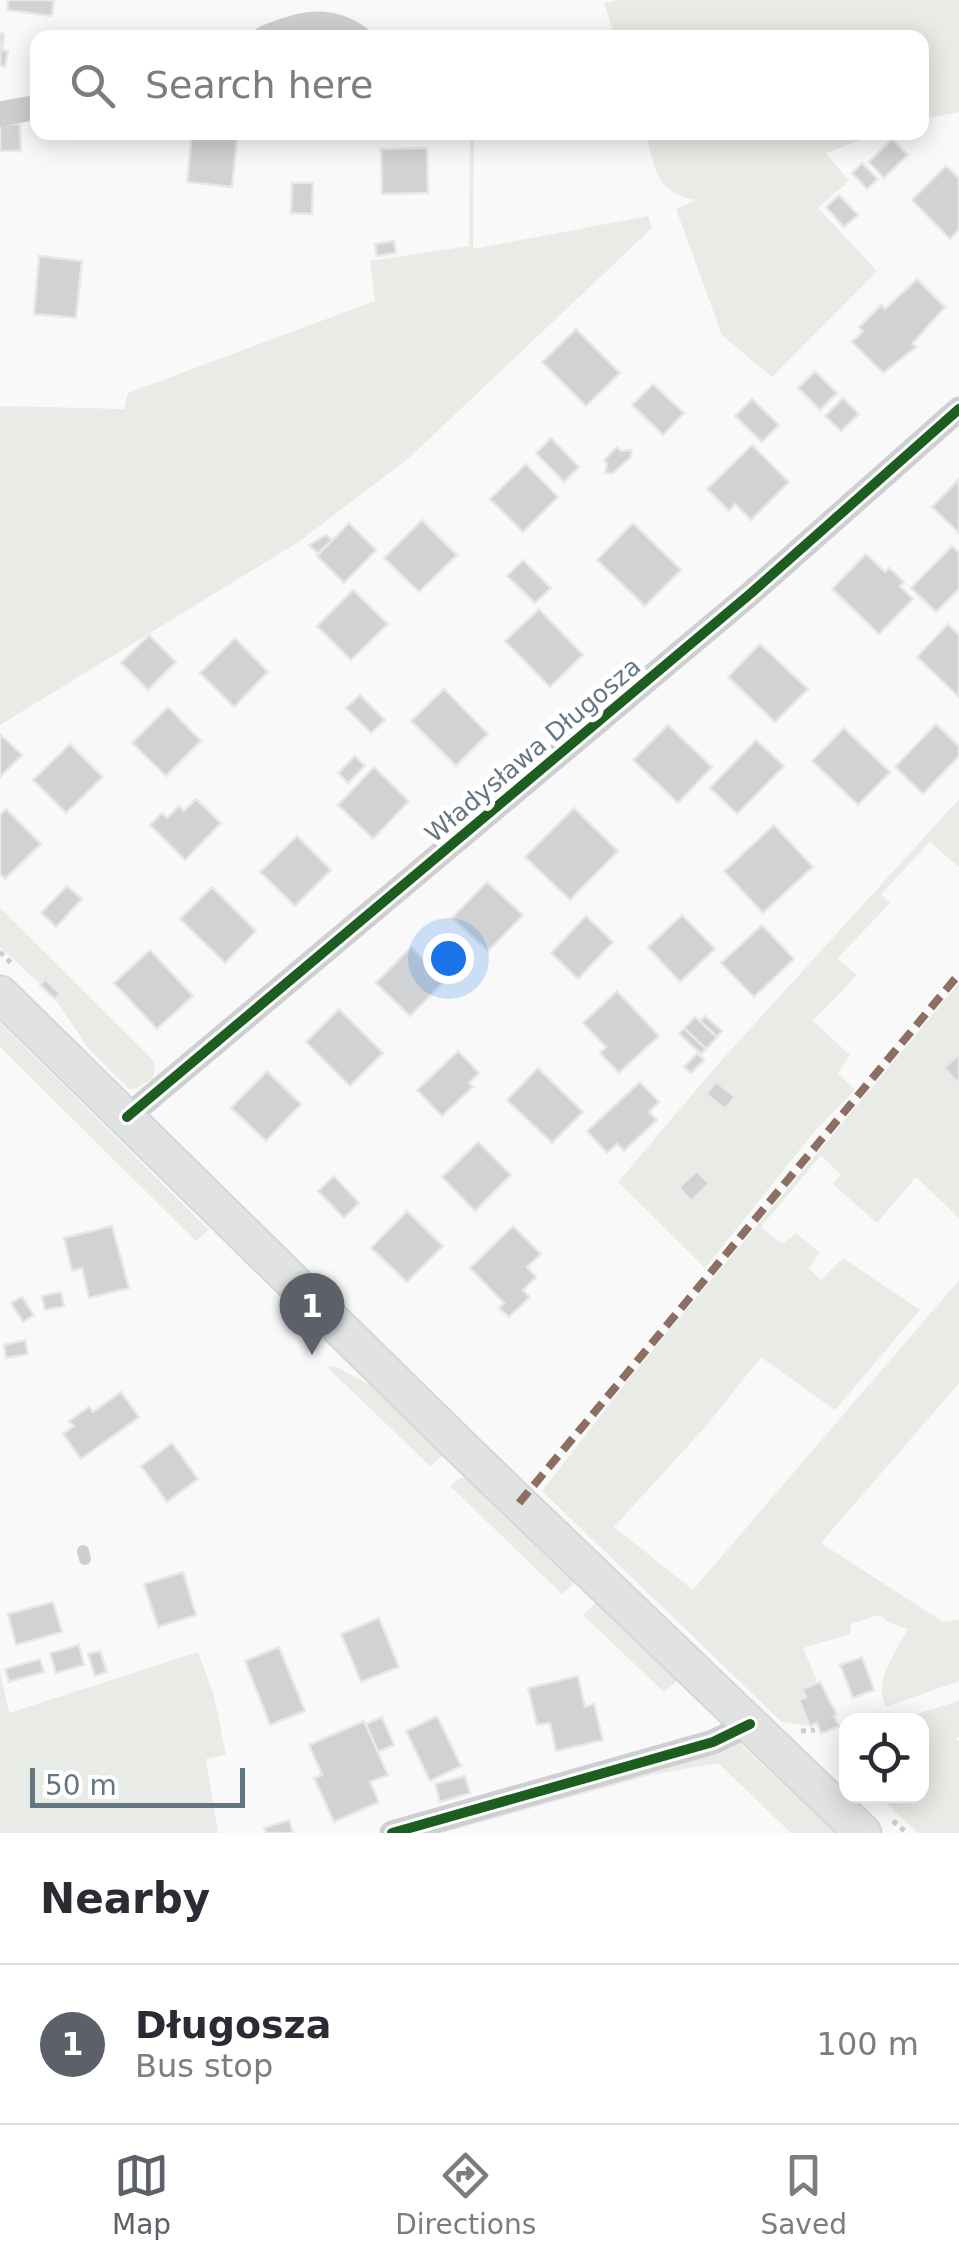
<!DOCTYPE html>
<meta charset="utf-8">
<style>
:root{--surface:#fff;--page:#f2f2f3;--text:#2b2b33;--muted:#7c7c81;--line:#e1e1e2;--accent:#5c6169}
body{margin:0;font-family:"DejaVu Sans",sans-serif;background:var(--page);color:var(--text)}
.controls{position:absolute;right:30px;bottom:30px;display:grid;overflow:hidden;border-radius:20px;box-shadow:0 5px 25px #0003}
.controls button{width:90px;height:90px;display:grid;place-items:center;padding:0;border:0;border-bottom:2px solid var(--line);background:var(--surface);color:var(--text);font:50px sans-serif}
.scale{position:absolute;left:30px;bottom:25px;width:215px;box-sizing:border-box;padding-left:10px;border:5px solid #657683;border-top:0;font-size:28px;line-height:35px;white-space:nowrap;color:#657683;-webkit-text-stroke:8px #fff;paint-order:stroke}
.you{position:absolute;left:448px;top:958px;width:35px;height:35px;margin:-25px;border:8px solid #fff;border-radius:50%;background:#1a73e8;box-shadow:0 0 0 15px #1a73e833}
.badge{display:grid;place-items:center;width:65px;height:65px;border-radius:50%;background:var(--accent);color:#fff;font-size:32px;font-weight:700}
.pin{position:absolute;translate:-50% -82px;filter:drop-shadow(0 2px 5px #0008)}
.pin::after{content:'';position:absolute;top:52px;width:35px;height:30px;background:inherit;clip-path:polygon(0 0,100% 0,50% 100%)}
.list{margin:0;padding:0;list-style:none}
h2{display:flex;justify-content:space-between;align-items:center;height:130px;margin:0;padding:0 40px;font-size:42px}
h2 small{font-size:32px;font-weight:400;color:var(--muted)}
.list li{display:grid;grid-template-columns:65px 1fr auto;gap:30px;align-items:center;box-sizing:border-box;height:160px;padding:0 40px;border-top:2px solid var(--line)}
.list b{display:block;font-size:38px;white-space:nowrap}
.list p{margin:0;font-size:32px;white-space:nowrap;color:var(--muted)}
.list em{font-size:32px;font-style:normal;color:var(--muted)}
.icon{flex:none;width:55px;height:55px;fill:none;stroke:currentColor;stroke-width:2;stroke-linecap:round;stroke-linejoin:round}
.map{position:relative;flex:none;width:959px;height:1833px;overflow:hidden}
.search{position:absolute;background:var(--surface);box-shadow:0 5px 25px #0003;left:30px;right:30px;top:30px;height:110px;display:flex;align-items:center;gap:25px;box-sizing:border-box;padding:0 35px;border-radius:20px;color:var(--muted);font-size:38px}
.sheet{height:290px;background:var(--surface)}
nav{display:flex;justify-content:space-around;align-items:center;box-sizing:border-box;height:140px;border-top:2px solid var(--line);background:var(--surface);font-size:28px;color:var(--muted)}
nav a{display:grid;justify-items:center;gap:5px}
nav .on{color:var(--accent)}
.map>svg:first-child{display:block}
.green{fill:#e8ebe6}
.building{fill:#d0d2d3;stroke:#e8e8e8;stroke-width:2.5}
.lines{fill:none;stroke-linecap:round;stroke-linejoin:round}
.secondary-casing{stroke:#d5d6d7;stroke-width:39}
.path{stroke:#cbcccd;stroke-width:5;stroke-dasharray:5 5;stroke-linecap:butt}
.lane{stroke:#cecfd0;stroke-width:12}
.street{stroke:#cecfd0;stroke-width:25}
.secondary{stroke:#e1e2e2;stroke-width:35}
.quiet{stroke:#8d6e63;stroke-width:8;stroke-dasharray:15 8;stroke-linecap:butt}
.cycleway-casing{stroke:#fff;stroke-width:16}
.cycleway{stroke:#1b5e20;stroke-width:10}
.labels{text-anchor:middle;dominant-baseline:central;stroke-width:10;stroke-linejoin:round;paint-order:stroke}
.street-label{font-size:25px;fill:#657683;stroke:#fff}
</style>
<div class="map">
<svg width="959" height="1833" viewBox="0 0 959 1833">
<rect width="100%" height="100%" fill="#f9f9f9"/>
<path class="green" d="M618 0H959V112L922 119V38L615 37 604 3Z
M470 133H474L473 249 648 216 652 228 410 457 300 541 0 725V406L124 409 128 393 375 301 370 261 469 246Z
M645 133H880L826 153 849 181 818 208 877 271 772 377 722 335 676 209 697 200C655 194 656 169 645 133Z
M959 799V867L930 842 881 894 890 903 837 959 857 975 813 1021 850 1055 838 1073 855 1090 814 1132 705 1268 618 1182 720 1062Z
M0 908 148 1055 155 1063 153 1078 137 1088 129 1089 89 1049 55 999 61 992 45 978 39 983 0 947Z
M959 983V1218L916 1177 877 1223 833 1184 841 1175 821 1155 761 1227 782 1244 796 1233 820 1253 809 1268 821 1280 843 1258 920 1310 835 1410 761 1357 707 1425 614 1527 693 1590 959 1280V1383L821 1543 943 1622 959 1620V1681L886 1707C873 1680 895 1654 908 1629L890 1623 879 1615 851 1624 850 1634 803 1648 817 1681 801 1688 804 1697 798 1700 808 1726 782 1722 542 1491 632 1375Z
M0 1022 209 1230 196 1241 0 1047Z
M335 1366 381 1391 444 1455 430 1466 327 1367Z
M461 1478H467L575 1582 562 1594 450 1486Z
M597 1602 677 1681 664 1692 583 1615Z
M198 1652 214 1696 226 1755 206 1759 218 1833H0V1670L9 1713Z
M959 1701V1737L956 1738 959 1741V1833H918L878 1796H922V1720H897Z
M738 1742 836 1833H791L718 1763 651 1775 442 1833H415Z"/>
<path class="building" d="M8 0H54L52 16 7 10Z
M0 33 4 34 2 50 8 51 5 67 0 66Z
M0 124H20L21 151H0Z
M192 132H238L232 187 187 182Z
M892 139 908 155 884 178 869 162Z
M427 148 428 193 382 194 381 149Z
M862 163 878 179 867 189 852 173Z
M946 166 959 178V229L950 239 912 200Z
M292 183H313L312 214 291 213Z
M839 195 858 215 844 227 826 207Z
M394 241 396 253 377 256 375 244Z
M39 256 82 261 76 318 34 314Z
M917 279 945 307 912 344 916 347 883 373 852 342 863 331 859 327 881 305 885 309Z
M576 329 620 373 586 406 542 362Z
M815 371 837 393 820 410 798 388Z
M653 384 684 413 663 435 632 405Z
M843 398 859 414 841 431 825 416Z
M752 399 779 425 762 442 735 416Z
M551 438 579 467 564 482 536 453Z
M752 445 789 482 751 520 735 504 729 511 707 489Z
M617 447 621 451 631 450V457L613 473H605L607 464 604 460Z
M526 464 558 497 523 532 490 499Z
M959 479V533L932 507Z
M422 520 457 555 419 592 384 558Z
M349 523 376 550 344 583 317 556Z
M633 523 681 570 645 606 597 560Z
M326 535 332 540 318 554 309 545Z
M952 546 959 553V589L936 612 911 588Z
M866 554 885 572 889 568 904 582 900 586 913 599 879 634 832 589Z
M523 560 551 588 535 603 507 576Z
M353 590 388 624 351 660 317 626Z
M539 609 583 655 550 687 505 641Z
M948 624 959 635V697L917 657Z
M149 635 176 662 148 690 121 663Z
M235 638 268 672 234 707 200 673Z
M760 644 808 689 775 722 728 677Z
M444 689 488 734 456 766 411 721Z
M360 695 385 720 371 733 346 708Z
M168 707 201 741 166 776 132 743Z
M936 724 959 746V756L923 794 895 767Z
M668 725 712 767 678 803 633 760Z
M844 728 890 772 858 805 812 761Z
M0 734 22 755 0 777Z
M756 740 784 766 737 814 710 788Z
M70 744 103 777 66 813 33 780Z
M355 756 365 766 348 783 338 773Z
M374 767 409 801 373 839 338 805Z
M196 799 221 823 185 860 150 825 162 813 167 818 179 806 184 811Z
M574 808 618 851 570 900 525 857Z
M6 809 41 844 5 879 0 874V815Z
M774 825 813 867 763 913 724 871Z
M297 836 331 870 295 906 260 872Z
M487 882 523 915 488 951 452 918Z
M67 886 82 899 56 927 41 913Z
M212 887 256 931 225 963 180 919Z
M682 915 715 949 680 982 648 947Z
M586 916 613 942 578 979 551 953Z
M762 925 794 959 754 997 721 963Z
M411 947 445 981 410 1016 376 983Z
M150 950 193 996 157 1029 114 983Z
M45 979 60 993 55 999 40 985Z
M617 991 659 1036 619 1073 600 1053 606 1047 583 1023Z
M339 1009 383 1053 350 1086 306 1042Z
M705 1016 722 1031 717 1037 700 1021Z
M695 1017 717 1037 706 1049 684 1028Z
M684 1028 706 1049 701 1054 679 1034Z
M458 1051 479 1073 469 1083 473 1087 442 1116 417 1090Z
M697 1053 704 1060 691 1073 684 1067Z
M959 1054V1084L944 1068Z
M538 1068 583 1112 552 1143 507 1100Z
M267 1071 301 1104 266 1141 231 1108Z
M640 1082 659 1102 649 1112 657 1120 624 1151 617 1144 607 1153 587 1131Z
M716 1082 735 1097 725 1109 706 1094Z
M478 1142 511 1175 475 1211 442 1177Z
M697 1171 709 1184 691 1201 679 1187Z
M334 1176 359 1203 344 1218 318 1191Z
M407 1211 443 1246 407 1282 371 1248Z
M112 1226 129 1288 89 1298 82 1268 72 1271 64 1238Z
M513 1226 541 1254 527 1267 536 1277 523 1290 530 1297 509 1317 499 1308 504 1303 470 1268Z
M61 1292 64 1306 45 1310 42 1296Z
M22 1297 34 1315 23 1322 11 1303Z
M25 1340 28 1354 6 1358 4 1345Z
M121 1392 139 1417 81 1459 63 1434 74 1426 69 1421 89 1407 93 1412Z
M172 1443 198 1479 167 1502 141 1466Z
M183 1572 196 1615 158 1627 144 1584Z
M53 1602 62 1632 16 1645 8 1614Z
M379 1618 399 1667 361 1682 341 1634Z
M79 1645 84 1665 56 1673 50 1653Z
M279 1647 305 1711 270 1725 245 1661Z
M100 1651 107 1672 95 1676 88 1654Z
M862 1657 874 1690 853 1698 840 1665Z
M40 1659 44 1672 9 1682 5 1669Z
M578 1676 585 1707 594 1704 603 1740 556 1751 550 1723 537 1725 528 1688Z
M820 1682 837 1715 834 1716 839 1726 821 1734 817 1723 810 1726 799 1700 806 1697 802 1689Z
M437 1716 461 1766 430 1781 406 1731Z
M382 1717 394 1745 378 1752 366 1724Z
M364 1721 388 1775 370 1782 379 1802 334 1822 314 1778 322 1775 309 1745Z
M465 1776 470 1793 440 1802 435 1784Z
M289 1820 293 1833H266L264 1828Z"/>
<g class="lines">
<g class="secondary-casing">
<path id="secondary" d="M0 994 469 1455 863 1833"/>
</g>
<path class="path" d="M0 952 12 964
M801 1731 815 1730
M893 1821 907 1833"/>
<path class="lane" d="M83 1551 85 1559"/>
<path class="street" d="M265 38C298 24 328 15 359 38
M0 114 38 107
M127 1117 750 594 959 409
M392 1833 713 1742 750 1724"/>
<use href="#secondary" class="secondary"/>
<path class="quiet" d="M519 1503 959 974"/>
<g class="cycleway-casing">
<path id="cycleway" d="M127 1117 750 594 959 409
M392 1833 713 1742 750 1724"/>
</g>
<use href="#cycleway" class="cycleway"/>
</g>
<g class="labels">
<g class="street-label">
<text transform="translate(533 750) rotate(-40)">Władysława Długosza</text>
</g>
</g>
</svg>
<div class="controls">
<button><svg class="icon" aria-label="locate" viewBox="0 0 24 24"><circle cx="12" cy="12" r="6"/><path d="M12 2v4M12 18v4M2 12h4M18 12h4"/></svg></button>
</div>
<div class="scale">50 m</div>
<div class="you"></div>
<div class="pin badge" style="left:312px;top:1355px">1</div>
<div class="search"><svg class="icon" aria-label="search" viewBox="0 0 24 24"><circle cx="10" cy="10" r="6"/><path d="M15 15l6 6"/></svg>Search here</div>
</div>
<section class="sheet">
<h2>Nearby<small></small></h2>
<ul class="list">
<li><span class="badge">1</span><div><b>Długosza</b><p>Bus stop</p></div><em>100 m</em></li>
</ul>
</section>
<nav>
<a class="on"><svg class="icon" aria-label="map" viewBox="0 0 24 24"><path d="M3 6l6-2 6 2 6-2v14l-6 2-6-2-6 2zM9 4v14M15 6v14"/></svg>Map</a>
<a><svg class="icon" aria-label="directions" viewBox="0 0 24 24"><path d="M12 3l9 9-9 9-9-9zM9 14v-3h6M13 9l2 2-2 2"/></svg>Directions</a>
<a><svg class="icon" aria-label="saved" viewBox="0 0 24 24"><path d="M7 4h10v16l-5-4-5 4z"/></svg>Saved</a>
</nav>
